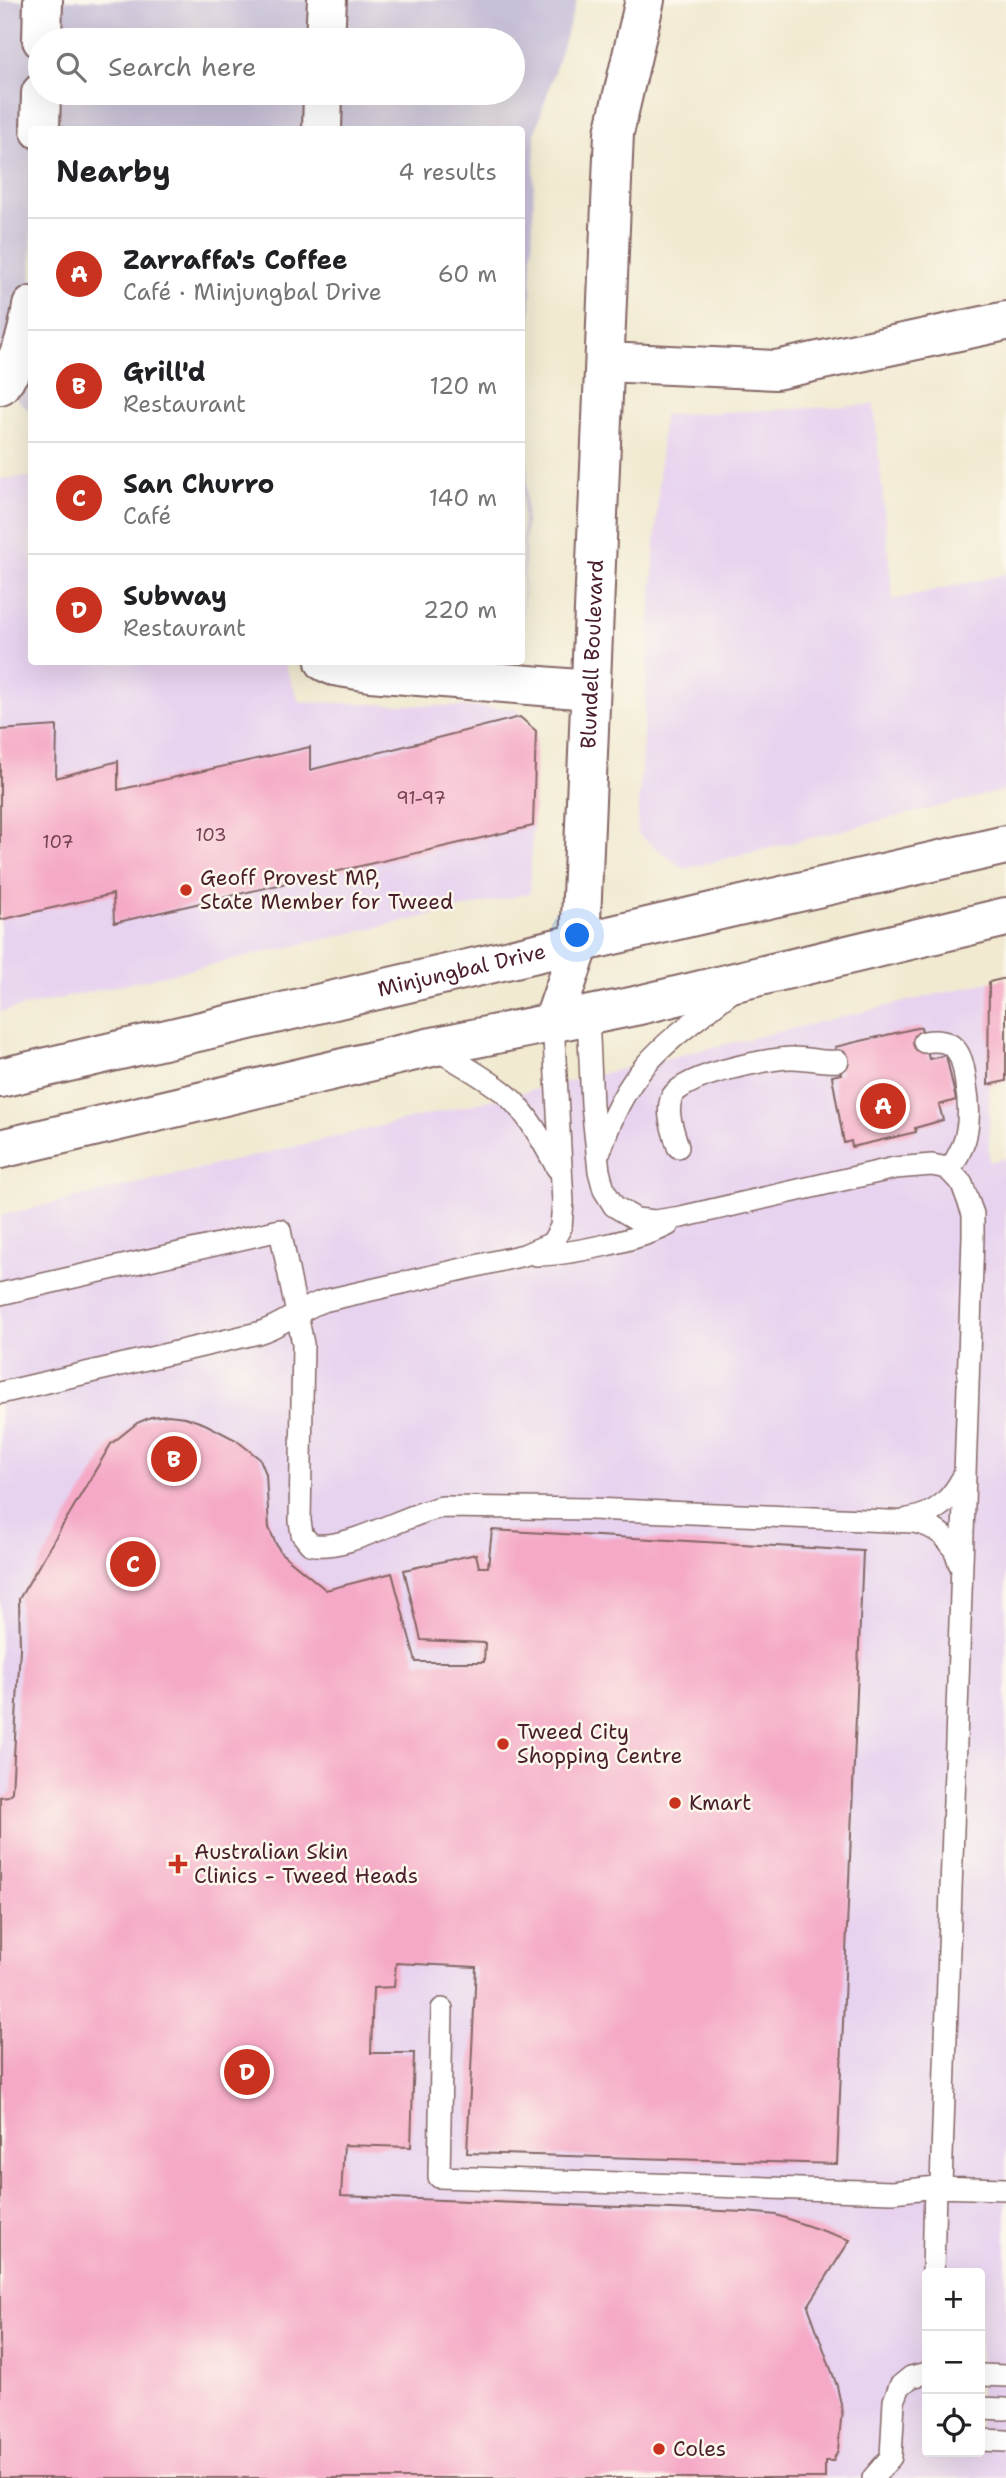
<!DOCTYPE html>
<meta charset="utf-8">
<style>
:root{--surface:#fff;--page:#f6f6f6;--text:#202124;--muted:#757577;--line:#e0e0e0;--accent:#c8321e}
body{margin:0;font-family:"Shantell Sans",sans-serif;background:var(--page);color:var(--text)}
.controls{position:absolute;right:21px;bottom:21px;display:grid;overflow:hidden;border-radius:7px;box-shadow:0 7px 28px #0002}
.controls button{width:63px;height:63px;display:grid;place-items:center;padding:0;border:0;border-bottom:2px solid var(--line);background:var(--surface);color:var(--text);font:35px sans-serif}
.you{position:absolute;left:578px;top:936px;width:24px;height:24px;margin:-18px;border:5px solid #fff;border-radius:50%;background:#1a73e8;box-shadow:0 0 0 10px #1a73e833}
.badge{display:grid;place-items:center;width:46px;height:46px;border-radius:50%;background:var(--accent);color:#fff;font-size:23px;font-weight:700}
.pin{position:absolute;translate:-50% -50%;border:4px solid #fff;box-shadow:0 2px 7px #0006}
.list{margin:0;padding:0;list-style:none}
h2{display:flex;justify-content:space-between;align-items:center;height:91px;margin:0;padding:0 28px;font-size:30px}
h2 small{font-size:23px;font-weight:400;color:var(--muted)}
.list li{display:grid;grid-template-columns:46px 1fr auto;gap:21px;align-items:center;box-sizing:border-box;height:112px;padding:0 28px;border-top:2px solid var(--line)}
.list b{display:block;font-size:26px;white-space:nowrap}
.list p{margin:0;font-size:23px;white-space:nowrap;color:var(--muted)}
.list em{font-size:23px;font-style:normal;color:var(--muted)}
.icon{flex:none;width:38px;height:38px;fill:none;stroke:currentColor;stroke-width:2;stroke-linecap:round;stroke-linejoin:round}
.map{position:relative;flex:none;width:1006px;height:2478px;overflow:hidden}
.search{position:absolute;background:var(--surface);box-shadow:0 7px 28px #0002;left:28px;top:28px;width:497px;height:77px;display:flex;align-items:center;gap:18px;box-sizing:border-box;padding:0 24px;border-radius:38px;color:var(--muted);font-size:26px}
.panel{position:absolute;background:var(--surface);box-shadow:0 7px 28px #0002;left:28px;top:126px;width:497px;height:539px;border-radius:7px}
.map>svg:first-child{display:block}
.built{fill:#e7d2ef;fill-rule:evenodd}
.industrial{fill:#c8bfd8;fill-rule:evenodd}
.building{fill:#f5a9c6}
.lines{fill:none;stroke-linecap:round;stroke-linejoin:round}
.service-casing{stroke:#846665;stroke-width:24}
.minor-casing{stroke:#846665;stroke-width:42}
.secondary-casing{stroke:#846665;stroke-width:42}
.service{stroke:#fff;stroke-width:21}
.minor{stroke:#fff;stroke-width:38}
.secondary{stroke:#fff;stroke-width:38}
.poi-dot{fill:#c8321e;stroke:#fbf7ec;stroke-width:2.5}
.labels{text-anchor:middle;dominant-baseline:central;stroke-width:5;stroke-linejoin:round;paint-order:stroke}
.number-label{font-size:18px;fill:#754252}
.street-label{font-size:21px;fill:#4a1f2b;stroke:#fbf7ec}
.poi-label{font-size:21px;fill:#4a1f2b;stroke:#fbf7ec;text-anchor:start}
</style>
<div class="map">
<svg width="1006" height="2478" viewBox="0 0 1006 2478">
<rect width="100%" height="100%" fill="#fbf7ec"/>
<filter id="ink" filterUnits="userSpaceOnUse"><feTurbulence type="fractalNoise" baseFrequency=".0143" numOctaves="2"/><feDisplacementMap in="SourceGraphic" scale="14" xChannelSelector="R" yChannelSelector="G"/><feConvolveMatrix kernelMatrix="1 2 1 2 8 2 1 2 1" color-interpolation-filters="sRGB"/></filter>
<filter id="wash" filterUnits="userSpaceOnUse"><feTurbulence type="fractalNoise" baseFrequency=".00686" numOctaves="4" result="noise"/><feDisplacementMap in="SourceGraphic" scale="28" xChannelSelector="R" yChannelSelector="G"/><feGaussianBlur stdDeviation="1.57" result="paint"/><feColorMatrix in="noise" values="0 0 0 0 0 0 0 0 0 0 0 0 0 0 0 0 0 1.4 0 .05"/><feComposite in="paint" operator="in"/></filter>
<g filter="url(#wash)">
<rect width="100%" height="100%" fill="#f1ead1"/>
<path class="built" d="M874 405 893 600 1006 574V790L684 869 637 833 663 415Z
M31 477 32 662H284L299 702 514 708 536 731 530 893 0 1012V479Z
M989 982V1162L1006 1158V2478H0V1216ZM927 2273H980V2452H927Z"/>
<path class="industrial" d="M0 0H577L535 133 523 641 522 130H32L31 412 0 383ZM40 40H513V93H40Z"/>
<g id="blocks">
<path class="building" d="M520 717 536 731 533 826 114 923 113 894 0 920V730L57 726 56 778 118 761V790L310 747V770Z
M1006 978V1081L988 1085 989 982Z
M921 1027 929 1059 946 1055 956 1100 939 1105 943 1120 915 1128 916 1132 852 1147 851 1141 844 1143 832 1076 841 1074 835 1047Z
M168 1415 185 1417 205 1424 236 1440 260 1459 266 1474 269 1528 275 1542 281 1553 326 1590 392 1573 416 1662H484L485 1643 421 1640 404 1570 476 1554 479 1567H488L492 1530 863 1551 837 2164 467 2153 476 1967 396 1963 394 1987 373 1988 371 2053H414L411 2147 344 2145 341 2196 746 2212 776 2215 850 2240 808 2306 837 2386 842 2409 838 2450 833 2461H825V2478H0V1797L8 1796 12 1792 20 1648 19 1599 111 1444 137 1423 151 1417Z"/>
</g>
</g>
<g filter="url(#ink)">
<use href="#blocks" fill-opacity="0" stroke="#846665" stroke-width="2"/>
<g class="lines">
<g class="service-casing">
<path id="service" d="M588 1015 592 1105 599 1171 604 1190 614 1206 636 1219 655 1221 681 1217 895 1168 932 1165 947 1168 962 1184 973 1214V1237L941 2186
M924 1042C958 1036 963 1057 966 1085 969 1102 970 1118 966 1135 964 1147 956 1159 950 1170
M432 1047C457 1062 484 1076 507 1095 529 1115 543 1142 557 1168
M678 1147C674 1132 666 1115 671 1099 677 1076 766 1059 790 1058 806 1057 822 1063 838 1061
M601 1149C628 1064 668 1042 734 990
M536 1255C568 1255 639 1240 668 1225
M0 1294 280 1230 303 1344 300 1521 302 1534 310 1544C345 1553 407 1513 442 1507L591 1509 913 1522C936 1526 954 1540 959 1563
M0 1393 258 1333C282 1326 300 1309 323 1301L524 1255 552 1243 561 1227 563 1202 553 1022
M908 1519C935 1515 950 1501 963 1477
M442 2009 439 2177 893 2192 935 2187 1006 2189
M933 2273 935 2187
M980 2375 1006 2376
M980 2408 1006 2409
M980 2440 1006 2441
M873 2478 891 2457 894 2401 900 2386 911 2377 927 2373"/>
</g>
<g class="minor-casing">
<g id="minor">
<path d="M42 40 43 0"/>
<path d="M325 40 327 0"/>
<path d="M40 130 41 93"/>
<path d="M322 130 323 93"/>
<path d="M605 362 776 370 1006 321"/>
<path d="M0 385C21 359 27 338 32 306"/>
<path d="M325 662 334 666 370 672 590 690"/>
<path id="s1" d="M580 944 614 133 645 0"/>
</g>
</g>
<g class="secondary-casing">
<g id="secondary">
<path d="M553 1022 580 944"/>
<path id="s2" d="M0 1078 729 908 1006 845"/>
<path d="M0 1149 432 1047 635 1006 1006 917"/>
</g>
</g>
<use href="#service" class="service"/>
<use href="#minor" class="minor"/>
<use href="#secondary" class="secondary"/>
</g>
</g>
<g class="poi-dot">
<circle cx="186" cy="890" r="7"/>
<circle cx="503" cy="1744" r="7"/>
<circle cx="675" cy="1803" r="7"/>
<path d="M174.5 1853.5h7v7h7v7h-7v7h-7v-7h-7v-7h7z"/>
<circle cx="659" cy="2449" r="7"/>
</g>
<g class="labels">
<g class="number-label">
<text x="421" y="798">91-97</text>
<text x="211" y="835">103</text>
<text x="58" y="842">107</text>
</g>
<g class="street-label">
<text stroke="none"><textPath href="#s1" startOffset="290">Blundell Boulevard</textPath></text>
<text stroke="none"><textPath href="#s2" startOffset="474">Minjungbal Drive</textPath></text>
</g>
<g class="poi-label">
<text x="200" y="878">Geoff Provest MP,<tspan x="200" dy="24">State Member for Tweed</tspan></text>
<text x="517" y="1732">Tweed City<tspan x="517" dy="24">Shopping Centre</tspan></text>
<text x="689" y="1803">Kmart</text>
<text x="194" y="1852">Australian Skin<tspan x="194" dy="24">Clinics - Tweed Heads</tspan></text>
<text x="673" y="2449">Coles</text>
</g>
</g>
</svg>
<div class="controls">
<button>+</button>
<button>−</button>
<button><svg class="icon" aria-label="locate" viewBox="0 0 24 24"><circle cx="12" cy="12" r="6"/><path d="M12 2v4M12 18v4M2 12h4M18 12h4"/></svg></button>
</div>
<div class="you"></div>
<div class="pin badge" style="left:883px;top:1106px">A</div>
<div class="pin badge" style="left:174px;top:1459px">B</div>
<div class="pin badge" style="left:133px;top:1564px">C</div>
<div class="pin badge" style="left:247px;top:2072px">D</div>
<div class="search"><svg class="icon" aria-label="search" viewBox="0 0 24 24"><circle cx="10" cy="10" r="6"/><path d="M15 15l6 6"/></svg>Search here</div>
<section class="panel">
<h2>Nearby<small>4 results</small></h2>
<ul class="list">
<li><span class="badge">A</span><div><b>Zarraffa's Coffee</b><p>Café · Minjungbal Drive</p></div><em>60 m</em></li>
<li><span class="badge">B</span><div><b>Grill'd</b><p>Restaurant</p></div><em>120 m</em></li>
<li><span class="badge">C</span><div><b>San Churro</b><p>Café</p></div><em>140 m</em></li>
<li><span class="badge">D</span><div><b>Subway</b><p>Restaurant</p></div><em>220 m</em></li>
</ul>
</section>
</div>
